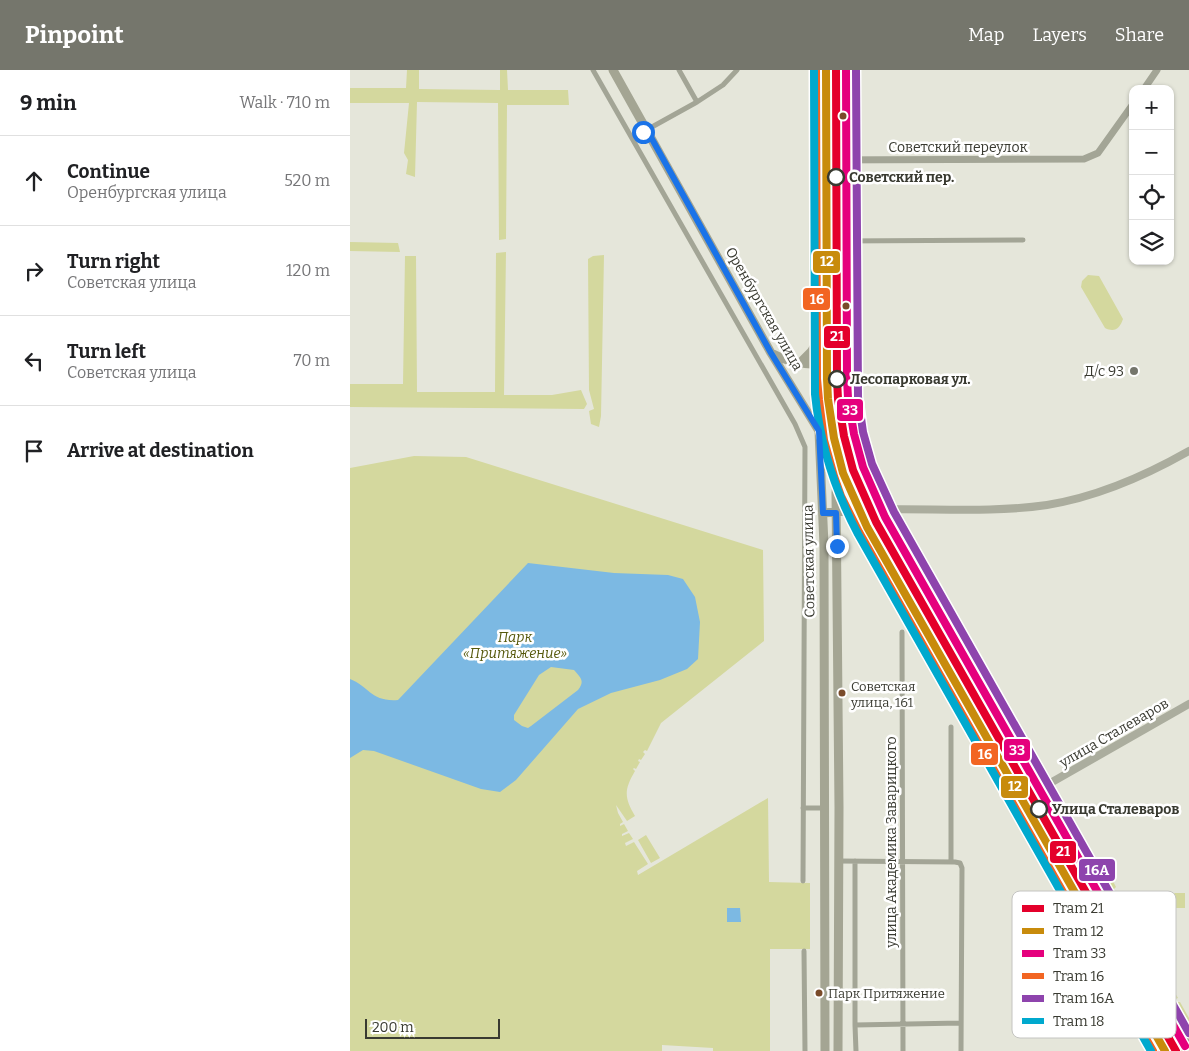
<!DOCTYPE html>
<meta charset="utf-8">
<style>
:root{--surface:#fff;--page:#f2f2f2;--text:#202124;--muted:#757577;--line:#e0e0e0;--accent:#75766c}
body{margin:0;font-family:Bitter,serif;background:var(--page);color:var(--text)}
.controls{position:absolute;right:15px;top:15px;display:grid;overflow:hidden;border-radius:10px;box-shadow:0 1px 4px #0004}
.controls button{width:45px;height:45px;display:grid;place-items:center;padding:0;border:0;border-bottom:1px solid var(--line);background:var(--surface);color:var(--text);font:25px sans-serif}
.scale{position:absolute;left:15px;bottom:12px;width:135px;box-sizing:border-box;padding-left:5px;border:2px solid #393a31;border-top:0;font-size:14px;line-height:18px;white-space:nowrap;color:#393a31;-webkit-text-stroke:4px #fff;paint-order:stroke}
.stop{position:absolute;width:15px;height:15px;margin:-11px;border:4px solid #1a73e8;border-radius:50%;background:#fff}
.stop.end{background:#1a73e8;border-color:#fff;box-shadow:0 1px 5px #0008}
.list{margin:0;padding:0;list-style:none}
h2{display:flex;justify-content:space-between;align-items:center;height:65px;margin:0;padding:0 20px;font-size:21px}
h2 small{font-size:16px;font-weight:400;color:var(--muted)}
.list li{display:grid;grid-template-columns:32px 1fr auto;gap:15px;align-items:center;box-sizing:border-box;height:90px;padding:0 20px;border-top:1px solid var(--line)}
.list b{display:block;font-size:19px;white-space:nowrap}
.list p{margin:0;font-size:16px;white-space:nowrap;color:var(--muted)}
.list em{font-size:16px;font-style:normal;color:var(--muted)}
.icon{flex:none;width:28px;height:28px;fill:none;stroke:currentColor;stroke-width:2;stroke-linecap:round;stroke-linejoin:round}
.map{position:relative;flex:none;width:839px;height:981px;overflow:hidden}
header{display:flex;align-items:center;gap:30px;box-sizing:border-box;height:70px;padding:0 25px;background:var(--accent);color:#fff}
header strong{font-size:24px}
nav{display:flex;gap:28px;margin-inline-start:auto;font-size:18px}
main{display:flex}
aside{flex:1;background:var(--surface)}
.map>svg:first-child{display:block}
.green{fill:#d4d89e}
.water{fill:#7cb9e3;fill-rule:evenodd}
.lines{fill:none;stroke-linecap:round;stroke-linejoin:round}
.minor{stroke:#a3a596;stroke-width:5}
.tertiary{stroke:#a3a596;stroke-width:7}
.secondary{stroke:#abad9e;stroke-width:8}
.primary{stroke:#a4a593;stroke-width:9}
.tram-1-casing{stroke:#fff;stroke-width:11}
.tram-2-casing{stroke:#fff;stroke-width:11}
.tram-3-casing{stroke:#fff;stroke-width:11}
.tram-4-casing{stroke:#fff;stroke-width:11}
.tram-5-casing{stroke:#fff;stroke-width:11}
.tram-6-casing{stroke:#fff;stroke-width:11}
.tram-1{stroke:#e4002b;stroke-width:8}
.tram-2{stroke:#c88b0c;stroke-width:8}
.tram-3{stroke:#e5007d;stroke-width:8}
.tram-4{stroke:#f26522;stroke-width:8}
.tram-5{stroke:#8e44ad;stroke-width:8}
.tram-6{stroke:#00a9ce;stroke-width:8}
.route{stroke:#1a73e8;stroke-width:6}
.bus-dot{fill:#7a4b2a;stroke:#fff;stroke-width:2}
.stop-dot{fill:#fff;stroke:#393a31;stroke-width:2.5}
.poi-dot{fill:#75766c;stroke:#fff;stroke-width:2}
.labels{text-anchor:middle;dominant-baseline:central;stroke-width:5;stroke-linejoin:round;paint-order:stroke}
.bus-label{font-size:13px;fill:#393a31;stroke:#fff;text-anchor:start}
.street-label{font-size:14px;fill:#393a31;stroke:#fff}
.stop-label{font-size:14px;font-weight:bold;fill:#393a31;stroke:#fff;text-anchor:start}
.poi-label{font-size:14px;fill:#393a31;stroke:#fff;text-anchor:end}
.park-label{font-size:14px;font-style:italic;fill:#56590c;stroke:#fff}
.key{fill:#fff;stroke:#c4c4c1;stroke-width:1}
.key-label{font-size:14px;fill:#393a31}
.line-badge{stroke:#fff;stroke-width:2}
.badge-label{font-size:14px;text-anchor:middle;font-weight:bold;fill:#fff}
</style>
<header>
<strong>Pinpoint</strong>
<nav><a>Map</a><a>Layers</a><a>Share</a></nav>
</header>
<main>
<aside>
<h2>9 min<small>Walk · 710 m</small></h2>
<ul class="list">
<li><svg class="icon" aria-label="ahead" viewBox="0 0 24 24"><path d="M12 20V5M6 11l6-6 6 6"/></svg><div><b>Continue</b><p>Оренбургская улица</p></div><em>520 m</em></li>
<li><svg class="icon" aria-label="right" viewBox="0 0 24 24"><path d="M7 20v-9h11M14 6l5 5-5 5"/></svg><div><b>Turn right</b><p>Советская улица</p></div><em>120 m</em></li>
<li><svg class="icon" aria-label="left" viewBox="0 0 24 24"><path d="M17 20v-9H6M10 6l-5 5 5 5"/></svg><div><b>Turn left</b><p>Советская улица</p></div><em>70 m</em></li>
<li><svg class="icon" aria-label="arrive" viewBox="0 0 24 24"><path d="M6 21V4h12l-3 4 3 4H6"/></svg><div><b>Arrive at destination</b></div></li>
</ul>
</aside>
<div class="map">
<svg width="839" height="981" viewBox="0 0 839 981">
<rect width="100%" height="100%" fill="#e5e6da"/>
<path class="green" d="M57 0H69V19L150 20V0H157L158 20H218L219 35H157L156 169 149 170 148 33 67 32 65 107 56 104 58 90 54 83 59 33H0V18H56Z
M0 172 48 173 50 182 0 181Z
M156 182 154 325H202L231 320 237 334 234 339 0 337V314H53L55 186H66L67 322H145L146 183Z
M254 185 251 346 249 357 241 354 239 341 244 339 239 320 238 189 243 186Z
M738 205 749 206 773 249C770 258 765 263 755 258L731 217 732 211Z
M64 386 116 387 413 480 414 571 311 653 297 681 295 680 293 682 295 684 291 690 289 689 288 691 290 692 286 699 284 698 283 699 285 701C274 720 274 727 285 746L277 751 266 735 268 743 273 752 270 754V756L274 754 278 761 272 764V766L279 763 283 769 275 773 276 776 284 772 298 794 287 801 288 805 418 728 419 812 460 813V879H420V981H363V978L312 975V981H0V398Z
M580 524 679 699 685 710V715L680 720 572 529Z
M689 725 693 726 696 730 838 981H826L684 728 685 726Z
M296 765 310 788 301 793 288 770Z
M749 794H754L766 817 763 820 757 821 744 798Z
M712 802 811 981H799L730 858 734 855 721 826 712 829 705 807Z
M821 823H835V838H821Z
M818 911 828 928 820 931 811 917Z
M827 932H830L839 948V960L832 955 822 936Z"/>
<path class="water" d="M178 493 264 503 318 505 333 509 345 527 350 552 348 589 337 599 310 610 261 623 228 639 166 710 150 722 131 719 24 681 13 680 0 688V609C20 617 21 632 48 630ZM201 597 224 600C231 608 235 611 228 620L181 656 178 658 172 656 164 650V645L189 605Z
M377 838H390L391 852H377Z"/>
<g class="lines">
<path class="minor" d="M243 0 445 354 455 377 453 811
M329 0 347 32
M282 68 347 32 373 15 387 0
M490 171 673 170
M552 562 553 981
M601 657V792
M453 738H475
M488 791 605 792 610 793 612 798 611 981
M505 791V955L611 953
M454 881 455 981
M505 955 506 981"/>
<path class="tertiary" d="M794 19 807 0
M467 90 734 89 748 83 783 34"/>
<path class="secondary" d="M510 440C573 437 635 444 697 435 747 427 795 406 839 381
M674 728 839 634"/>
<path class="primary" d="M263 0 421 283 469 361
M466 0 469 361 474 475 475 981
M423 284C446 296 465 294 490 295
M449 294 461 282 469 269
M494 351 515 400 537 439 839 971
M473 443 510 440 560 529 582 563 817 981
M488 981 489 737 486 423 493 347 490 295V0"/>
<g class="tram-1-casing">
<path id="tram-1" d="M486 0 487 309 488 329 494 366 503 400 526 452 826 981"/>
</g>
<g class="tram-2-casing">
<path id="tram-2" d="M476 0 477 309 478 329 484 368 493 403 517 457 815 981"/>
</g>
<g class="tram-3-casing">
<path id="tram-3" d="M496 0 497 309 498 328 504 364 513 397 535 447 835 976"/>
</g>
<g class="tram-4-casing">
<path id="tram-4" d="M466 0 467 309 469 330 474 370 484 406 491 426 509 462 803 981"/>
</g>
<g class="tram-5-casing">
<path id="tram-5" d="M506 0 508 327 513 362 522 394 544 442 839 963"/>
</g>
<g class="tram-6-casing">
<path id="tram-6" d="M464 0 465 324C470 374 484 419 508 464L801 981"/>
</g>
<use href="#tram-1" class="tram-1"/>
<use href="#tram-2" class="tram-2"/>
<use href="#tram-3" class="tram-3"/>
<use href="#tram-4" class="tram-4"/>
<use href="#tram-5" class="tram-5"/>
<use href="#tram-6" class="tram-6"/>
</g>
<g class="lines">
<path class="route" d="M293 62 297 60 421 283 469 361 473 443H486L487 476"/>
</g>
<g class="bus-dot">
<circle cx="493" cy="46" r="4.5"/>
<circle cx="496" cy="236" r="4.5"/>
<circle cx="492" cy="623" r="4.5"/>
<circle cx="469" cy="923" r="4.5"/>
</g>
<g class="stop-dot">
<circle cx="486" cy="107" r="8"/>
<circle cx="487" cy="309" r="8"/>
<circle cx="689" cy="739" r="8"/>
</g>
<circle class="poi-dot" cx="784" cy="301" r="5"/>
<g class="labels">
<g class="bus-label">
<text x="501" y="616">Советская<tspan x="501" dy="16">улица, 161</tspan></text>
<text x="478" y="923">Парк Притяжение</text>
</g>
<g class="street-label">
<text x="608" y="77">Советский переулок</text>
<text transform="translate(414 239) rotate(60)">Оренбургская улица</text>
<text transform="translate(459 491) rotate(-91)">Советская улица</text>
<text transform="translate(764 663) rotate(-30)">улица Сталеваров</text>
<text transform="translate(541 772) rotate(-90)">улица Академика Заварицкого</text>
</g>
<g class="stop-label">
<text x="499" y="107">Советский пер.</text>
<text x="500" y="309">Лесопарковая ул.</text>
<text x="702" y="739">Улица Сталеваров</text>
</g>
<g class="poi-label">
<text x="774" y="301">Д/с 93</text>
</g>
<g class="park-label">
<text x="165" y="567">Парк<tspan x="165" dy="16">«Притяжение»</tspan></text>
</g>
</g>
<rect x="662" y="821" width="164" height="147" rx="8" class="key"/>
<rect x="672" y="835" width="22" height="7" fill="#e4002b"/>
<rect x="672" y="858" width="22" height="6" fill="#c88b0c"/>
<rect x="672" y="880" width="22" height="7" fill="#e5007d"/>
<rect x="672" y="903" width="22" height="6" fill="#f26522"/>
<rect x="672" y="925" width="22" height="7" fill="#8e44ad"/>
<rect x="672" y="948" width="22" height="6" fill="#00a9ce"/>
<g class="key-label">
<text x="703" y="843">Tram 21</text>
<text x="703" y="866">Tram 12</text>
<text x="703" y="888">Tram 33</text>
<text x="703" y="911">Tram 16</text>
<text x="703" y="933">Tram 16А</text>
<text x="703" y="956">Tram 18</text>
</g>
<g class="line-badge">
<rect x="462" y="180" width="29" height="24" rx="5" fill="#c88b0c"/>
<rect x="452" y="217" width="29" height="24" rx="5" fill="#f26522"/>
<rect x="473" y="255" width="28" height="24" rx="5" fill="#e4002b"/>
<rect x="486" y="328" width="28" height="24" rx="5" fill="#e5007d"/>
<rect x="653" y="668" width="28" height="24" rx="5" fill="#e5007d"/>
<rect x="620" y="672" width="29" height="24" rx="5" fill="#f26522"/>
<rect x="650" y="705" width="29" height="24" rx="5" fill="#c88b0c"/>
<rect x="699" y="770" width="28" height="24" rx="5" fill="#e4002b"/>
<rect x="728" y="788" width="38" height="24" rx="5" fill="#8e44ad"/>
</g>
<g class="badge-label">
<text x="477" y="196">12</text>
<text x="467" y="234">16</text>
<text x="487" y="271">21</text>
<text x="500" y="345">33</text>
<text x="667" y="685">33</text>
<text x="635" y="689">16</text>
<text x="665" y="721">12</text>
<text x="713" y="786">21</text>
<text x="747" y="805">16А</text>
</g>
</svg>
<div class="controls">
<button>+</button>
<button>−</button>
<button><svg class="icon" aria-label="locate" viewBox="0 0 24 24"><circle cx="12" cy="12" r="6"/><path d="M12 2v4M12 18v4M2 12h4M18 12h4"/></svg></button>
<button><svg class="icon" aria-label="layers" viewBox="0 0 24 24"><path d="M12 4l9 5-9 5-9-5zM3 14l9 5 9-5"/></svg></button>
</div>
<div class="scale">200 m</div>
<div class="stop" style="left:293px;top:62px"></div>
<div class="stop end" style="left:487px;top:476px"></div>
</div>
</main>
